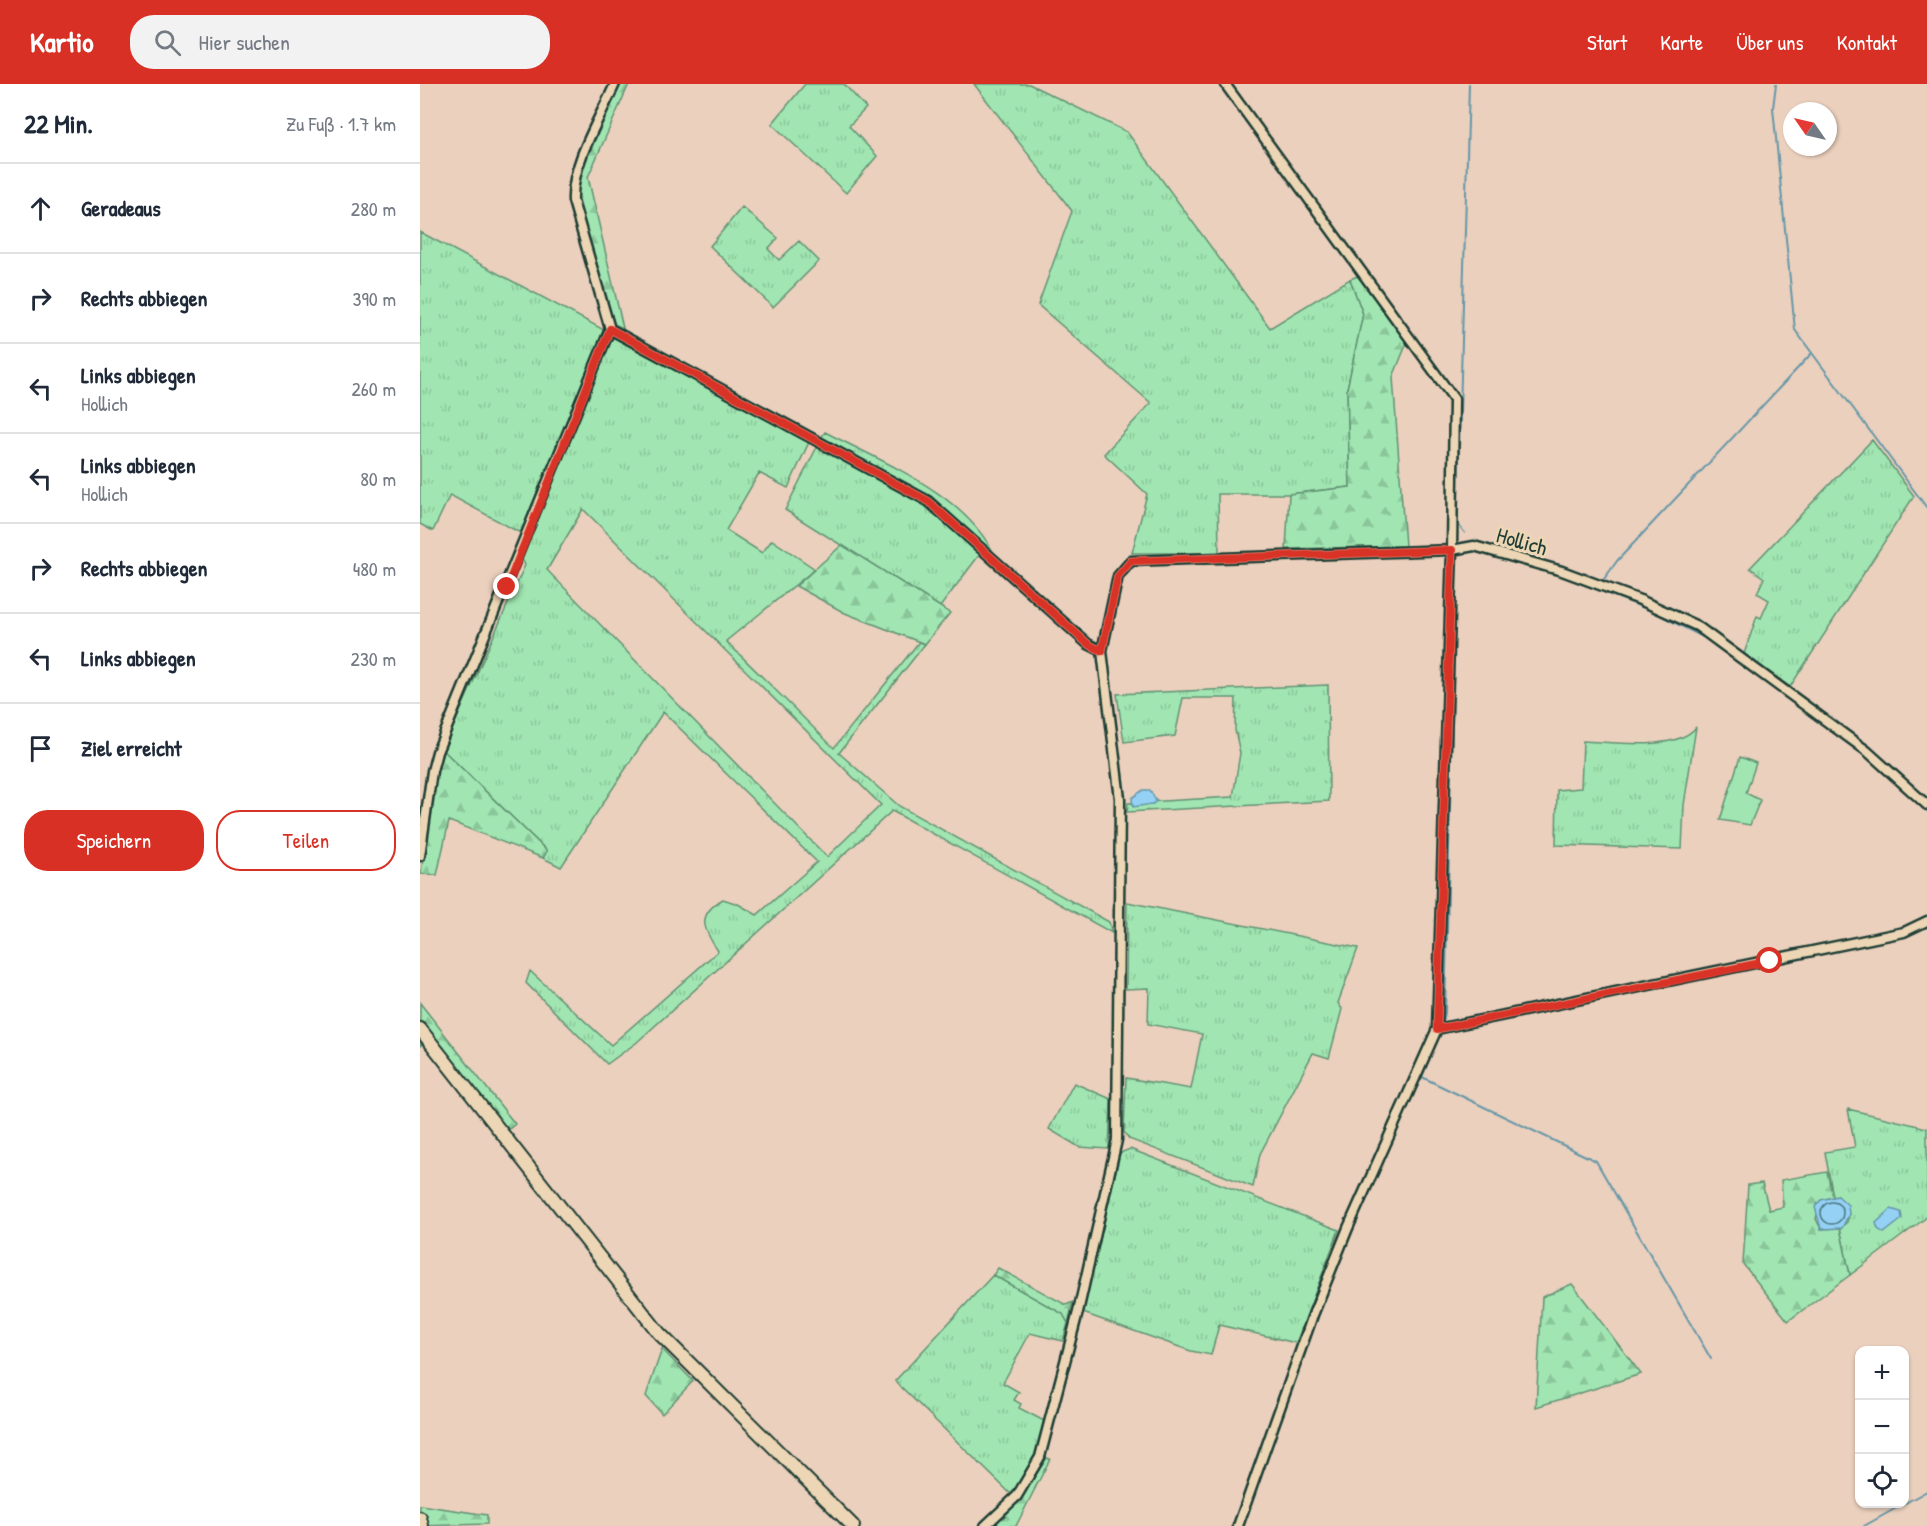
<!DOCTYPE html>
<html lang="de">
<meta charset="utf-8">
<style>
:root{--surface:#fff;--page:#f2f2f3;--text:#1f2937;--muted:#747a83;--line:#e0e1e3;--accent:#d93025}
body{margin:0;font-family:"Patrick Hand",sans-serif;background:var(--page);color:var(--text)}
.controls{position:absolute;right:18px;bottom:18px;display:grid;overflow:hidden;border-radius:12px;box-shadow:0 2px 4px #0004}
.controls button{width:54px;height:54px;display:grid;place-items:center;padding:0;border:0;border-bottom:2px solid var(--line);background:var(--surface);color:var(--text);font:30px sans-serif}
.compass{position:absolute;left:1363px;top:18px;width:54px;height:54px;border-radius:50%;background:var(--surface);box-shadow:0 2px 4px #0004;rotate:304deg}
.stop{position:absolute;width:18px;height:18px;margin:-14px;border:4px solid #d93025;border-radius:50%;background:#fff}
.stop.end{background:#d93025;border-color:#fff;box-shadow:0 2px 6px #0008}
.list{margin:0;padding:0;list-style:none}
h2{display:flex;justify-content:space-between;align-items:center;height:78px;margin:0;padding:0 24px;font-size:26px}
h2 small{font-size:20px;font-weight:400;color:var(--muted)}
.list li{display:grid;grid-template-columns:39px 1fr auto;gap:18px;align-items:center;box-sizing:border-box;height:90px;padding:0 24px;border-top:2px solid var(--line)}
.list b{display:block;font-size:22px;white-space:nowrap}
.list p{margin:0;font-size:20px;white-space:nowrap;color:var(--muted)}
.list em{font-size:20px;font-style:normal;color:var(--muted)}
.actions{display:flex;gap:12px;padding:18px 24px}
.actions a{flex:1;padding:14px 0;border:2px solid var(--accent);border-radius:24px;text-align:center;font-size:21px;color:var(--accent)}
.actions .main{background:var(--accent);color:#fff}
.icon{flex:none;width:33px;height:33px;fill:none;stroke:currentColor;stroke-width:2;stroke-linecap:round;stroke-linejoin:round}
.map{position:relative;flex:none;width:1507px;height:1442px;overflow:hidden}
header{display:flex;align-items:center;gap:36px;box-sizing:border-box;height:84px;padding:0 30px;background:var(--accent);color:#fff}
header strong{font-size:28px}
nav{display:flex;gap:33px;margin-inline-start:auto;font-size:21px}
.search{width:420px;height:54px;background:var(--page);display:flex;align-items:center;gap:15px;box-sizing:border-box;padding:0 21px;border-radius:24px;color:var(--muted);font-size:22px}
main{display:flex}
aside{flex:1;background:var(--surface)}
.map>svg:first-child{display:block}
.grass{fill:url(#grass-tufts);stroke:#609273;stroke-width:1.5;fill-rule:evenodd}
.forest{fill:url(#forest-firs);stroke:#609273;stroke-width:1.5}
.green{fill:#a1e6b2;stroke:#609273;stroke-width:1.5}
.water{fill:#94d1f5;stroke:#6596a8;stroke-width:1.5}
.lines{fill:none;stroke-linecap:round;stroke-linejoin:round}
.shore{stroke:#4e7881;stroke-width:1.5}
.stream{stroke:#6596a8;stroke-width:2}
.street-casing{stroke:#1f3d34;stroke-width:13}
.secondary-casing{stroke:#1f3d34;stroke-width:16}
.street{stroke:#edd6b5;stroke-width:8}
.secondary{stroke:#edd6b5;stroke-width:12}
.route{stroke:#d93025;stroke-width:8}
.labels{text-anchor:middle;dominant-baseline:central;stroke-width:6;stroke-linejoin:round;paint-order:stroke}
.street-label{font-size:22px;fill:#1f3d34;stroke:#edd6b5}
</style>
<header>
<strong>Kartio</strong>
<div class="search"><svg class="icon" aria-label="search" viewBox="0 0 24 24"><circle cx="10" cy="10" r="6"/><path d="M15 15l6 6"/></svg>Hier suchen</div>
<nav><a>Start</a><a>Karte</a><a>Über uns</a><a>Kontakt</a></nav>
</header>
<main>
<aside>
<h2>22 Min.<small>Zu Fuß · 1.7 km</small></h2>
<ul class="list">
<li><svg class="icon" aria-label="ahead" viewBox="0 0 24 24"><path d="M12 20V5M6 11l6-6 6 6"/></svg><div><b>Geradeaus</b></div><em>280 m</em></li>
<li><svg class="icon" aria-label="right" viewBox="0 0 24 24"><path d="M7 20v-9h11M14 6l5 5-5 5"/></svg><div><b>Rechts abbiegen</b></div><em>390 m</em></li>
<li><svg class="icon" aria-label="left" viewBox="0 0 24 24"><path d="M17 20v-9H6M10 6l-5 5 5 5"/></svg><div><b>Links abbiegen</b><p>Hollich</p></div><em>260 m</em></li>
<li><svg class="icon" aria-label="left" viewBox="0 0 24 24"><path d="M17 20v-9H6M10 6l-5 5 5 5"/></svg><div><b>Links abbiegen</b><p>Hollich</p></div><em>80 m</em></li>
<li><svg class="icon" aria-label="right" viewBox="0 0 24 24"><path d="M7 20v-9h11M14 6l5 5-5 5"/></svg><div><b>Rechts abbiegen</b></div><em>480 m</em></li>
<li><svg class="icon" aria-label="left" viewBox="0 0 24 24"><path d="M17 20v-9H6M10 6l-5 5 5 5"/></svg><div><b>Links abbiegen</b></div><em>230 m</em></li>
<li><svg class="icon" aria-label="arrive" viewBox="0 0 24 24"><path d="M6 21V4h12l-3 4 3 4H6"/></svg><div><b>Ziel erreicht</b></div></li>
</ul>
<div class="actions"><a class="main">Speichern</a><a>Teilen</a></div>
</aside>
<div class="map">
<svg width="1507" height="1442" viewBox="0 0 1507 1442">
<defs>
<pattern id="grass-tufts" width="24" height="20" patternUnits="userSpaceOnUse" patternTransform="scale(1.5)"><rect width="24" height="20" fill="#a1e6b2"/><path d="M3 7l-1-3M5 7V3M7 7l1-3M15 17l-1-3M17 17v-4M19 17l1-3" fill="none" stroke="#8ac69a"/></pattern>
<pattern id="forest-firs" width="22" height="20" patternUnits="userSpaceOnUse" patternTransform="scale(1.5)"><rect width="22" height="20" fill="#a1e6b2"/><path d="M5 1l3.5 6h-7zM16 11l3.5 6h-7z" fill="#8ac69a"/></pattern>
</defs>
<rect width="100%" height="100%" fill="#ebd0bd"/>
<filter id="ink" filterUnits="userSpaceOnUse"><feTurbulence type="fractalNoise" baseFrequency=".0167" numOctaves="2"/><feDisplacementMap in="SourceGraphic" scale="12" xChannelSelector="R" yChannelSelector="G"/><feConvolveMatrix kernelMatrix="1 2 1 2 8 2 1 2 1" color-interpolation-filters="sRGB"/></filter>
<g filter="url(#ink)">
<path class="grass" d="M385 0H424L446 24 429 42 457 72 426 109 352 40Z
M554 0H609L707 48 850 244 930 195 943 230 927 305 930 403 869 410H798L799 469H712L727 410 684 370 731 319 618 221 652 127Z
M322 123 358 154 348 165 359 176 379 157 399 177 353 223 290 162Z
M0 148 184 246 104 451 30 411 13 447 0 440Z
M192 253 389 358 368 404 339 389 306 446 342 469 352 456 395 485 306 557 414 664 499 558 505 560 419 669 479 722 689 838 692 849 472 727 216 959 187 980 106 899 110 887 191 961 298 867C283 845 276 831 303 815L318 820 337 831 397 778 243 628 141 783 123 774 127 767 23 666 105 481 102 475ZM163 425 461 721 407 773 127 486Z
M405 348C466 380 543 408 576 473L509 413 401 354Z
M1452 356 1494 412 1370 603 1324 570 1337 532 1341 534 1349 516 1337 509 1344 494 1330 484Z
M398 361 504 420 560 470 520 523 365 426Z
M908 601 909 717 707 728 708 719 813 713 820 669 815 646 816 614H763L755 652 704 658 697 610Z
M1276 643 1264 721 1262 765 1136 761 1137 706 1161 704 1163 657C1192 658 1257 668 1276 643Z
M707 818 938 864 918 919 922 925 909 974 893 969 840 1070 833 1103 709 1055 704 1048 706 994 771 1005 782 950 728 940 729 904 706 905Z
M654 999 691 1015 689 1065 659 1063 629 1045Z
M1428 1025 1507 1044V1133L1430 1191 1420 1144 1427 1138 1429 1130 1418 1112 1413 1113 1405 1068 1435 1063Z
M710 1065 919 1146 876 1259 799 1241 791 1271 771 1267 663 1229 700 1069Z
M573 1191 643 1230 648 1239 643 1257 610 1249 583 1299 599 1308 594 1316 601 1320 599 1324 624 1337 617 1368 592 1411 475 1297Z"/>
<path class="forest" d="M200 0H209L168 93 203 244 194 240 157 116 160 90Z
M938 192 988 256 973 293 985 462 866 465 869 410 930 403 927 305 943 230 930 195Z
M422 461 530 529 505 560 425 529 376 502Z
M23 666 127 767 123 774 29 737 17 791 1 790 14 692Z
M0 919 95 1040 87 1047 12 953 0 962Z
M1407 1088 1413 1113 1401 1116 1396 1135 1401 1145 1420 1144 1430 1191 1368 1237 1323 1180 1328 1101 1342 1099 1349 1126 1363 1123 1361 1096Z
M578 1184 646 1221 653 1218 648 1239 643 1230 573 1191Z
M1152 1200 1221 1290 1116 1323 1122 1213Z
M242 1265 273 1297 242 1330 226 1312Z
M627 1374 630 1375 596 1442H571L601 1413Z
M0 1421 67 1431V1440L0 1442Z"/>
<path class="green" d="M1320 673 1336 679 1326 709 1340 716 1330 741 1300 736Z"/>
<path class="water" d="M723 706H730L736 717 733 720 713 723 712 714Z
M1418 1112 1428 1121 1429 1130 1422 1144 1401 1145 1395 1123 1401 1116Z
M1471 1125 1481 1128 1482 1135 1464 1149 1458 1145 1456 1139Z"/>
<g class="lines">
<path class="shore" d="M1401 1129a11 11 0 1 1 22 0a11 11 0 1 1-22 0Z"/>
<path class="stream" d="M1356 0 1353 24 1375 246 1507 424
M1045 449 1037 439 1049 0
M1184 495 1197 477 1391 270
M1179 506 1232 527 1283 553
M1294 561 1399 637
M1022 942 1025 929 1036 477
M1020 948 1002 993 1176 1077 1291 1275
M1444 1442 1507 1407"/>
<g class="street-casing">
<path id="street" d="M195 0C180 34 151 80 153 117L190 245 508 417 668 560 682 567 700 715 697 1056 658 1228 620 1373 597 1412 565 1442
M805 0 1034 315 1032 466 1017 945 928 1144 893 1231 818 1442
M682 567 698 492 711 477 1032 466 1054 462 1142 487 1220 516 1277 542 1447 667 1507 721
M0 772 12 687 17 668 190 245
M1017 945 1484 848 1507 837"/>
</g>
<g class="secondary-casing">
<path id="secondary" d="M0 945 239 1249 433 1442
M0 1434 2 1442"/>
</g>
<use href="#street" class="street"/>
<use href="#secondary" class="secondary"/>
</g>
</g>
<g class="lines" filter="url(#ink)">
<path class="route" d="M87 503 190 245 508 417 668 560 682 567 698 492 711 477 1032 466 1017 945 1350 877"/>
</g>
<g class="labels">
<g class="street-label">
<text transform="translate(1102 457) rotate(16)">Hollich</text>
</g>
</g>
</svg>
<div class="controls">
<button>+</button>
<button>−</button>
<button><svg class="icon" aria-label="locate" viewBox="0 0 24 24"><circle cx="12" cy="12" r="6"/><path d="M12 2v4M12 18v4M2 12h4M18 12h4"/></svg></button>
</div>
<svg class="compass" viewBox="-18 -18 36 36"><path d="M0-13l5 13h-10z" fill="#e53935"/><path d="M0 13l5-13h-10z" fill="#747a83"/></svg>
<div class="stop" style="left:1350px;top:877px"></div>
<div class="stop end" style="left:87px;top:503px"></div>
</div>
</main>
